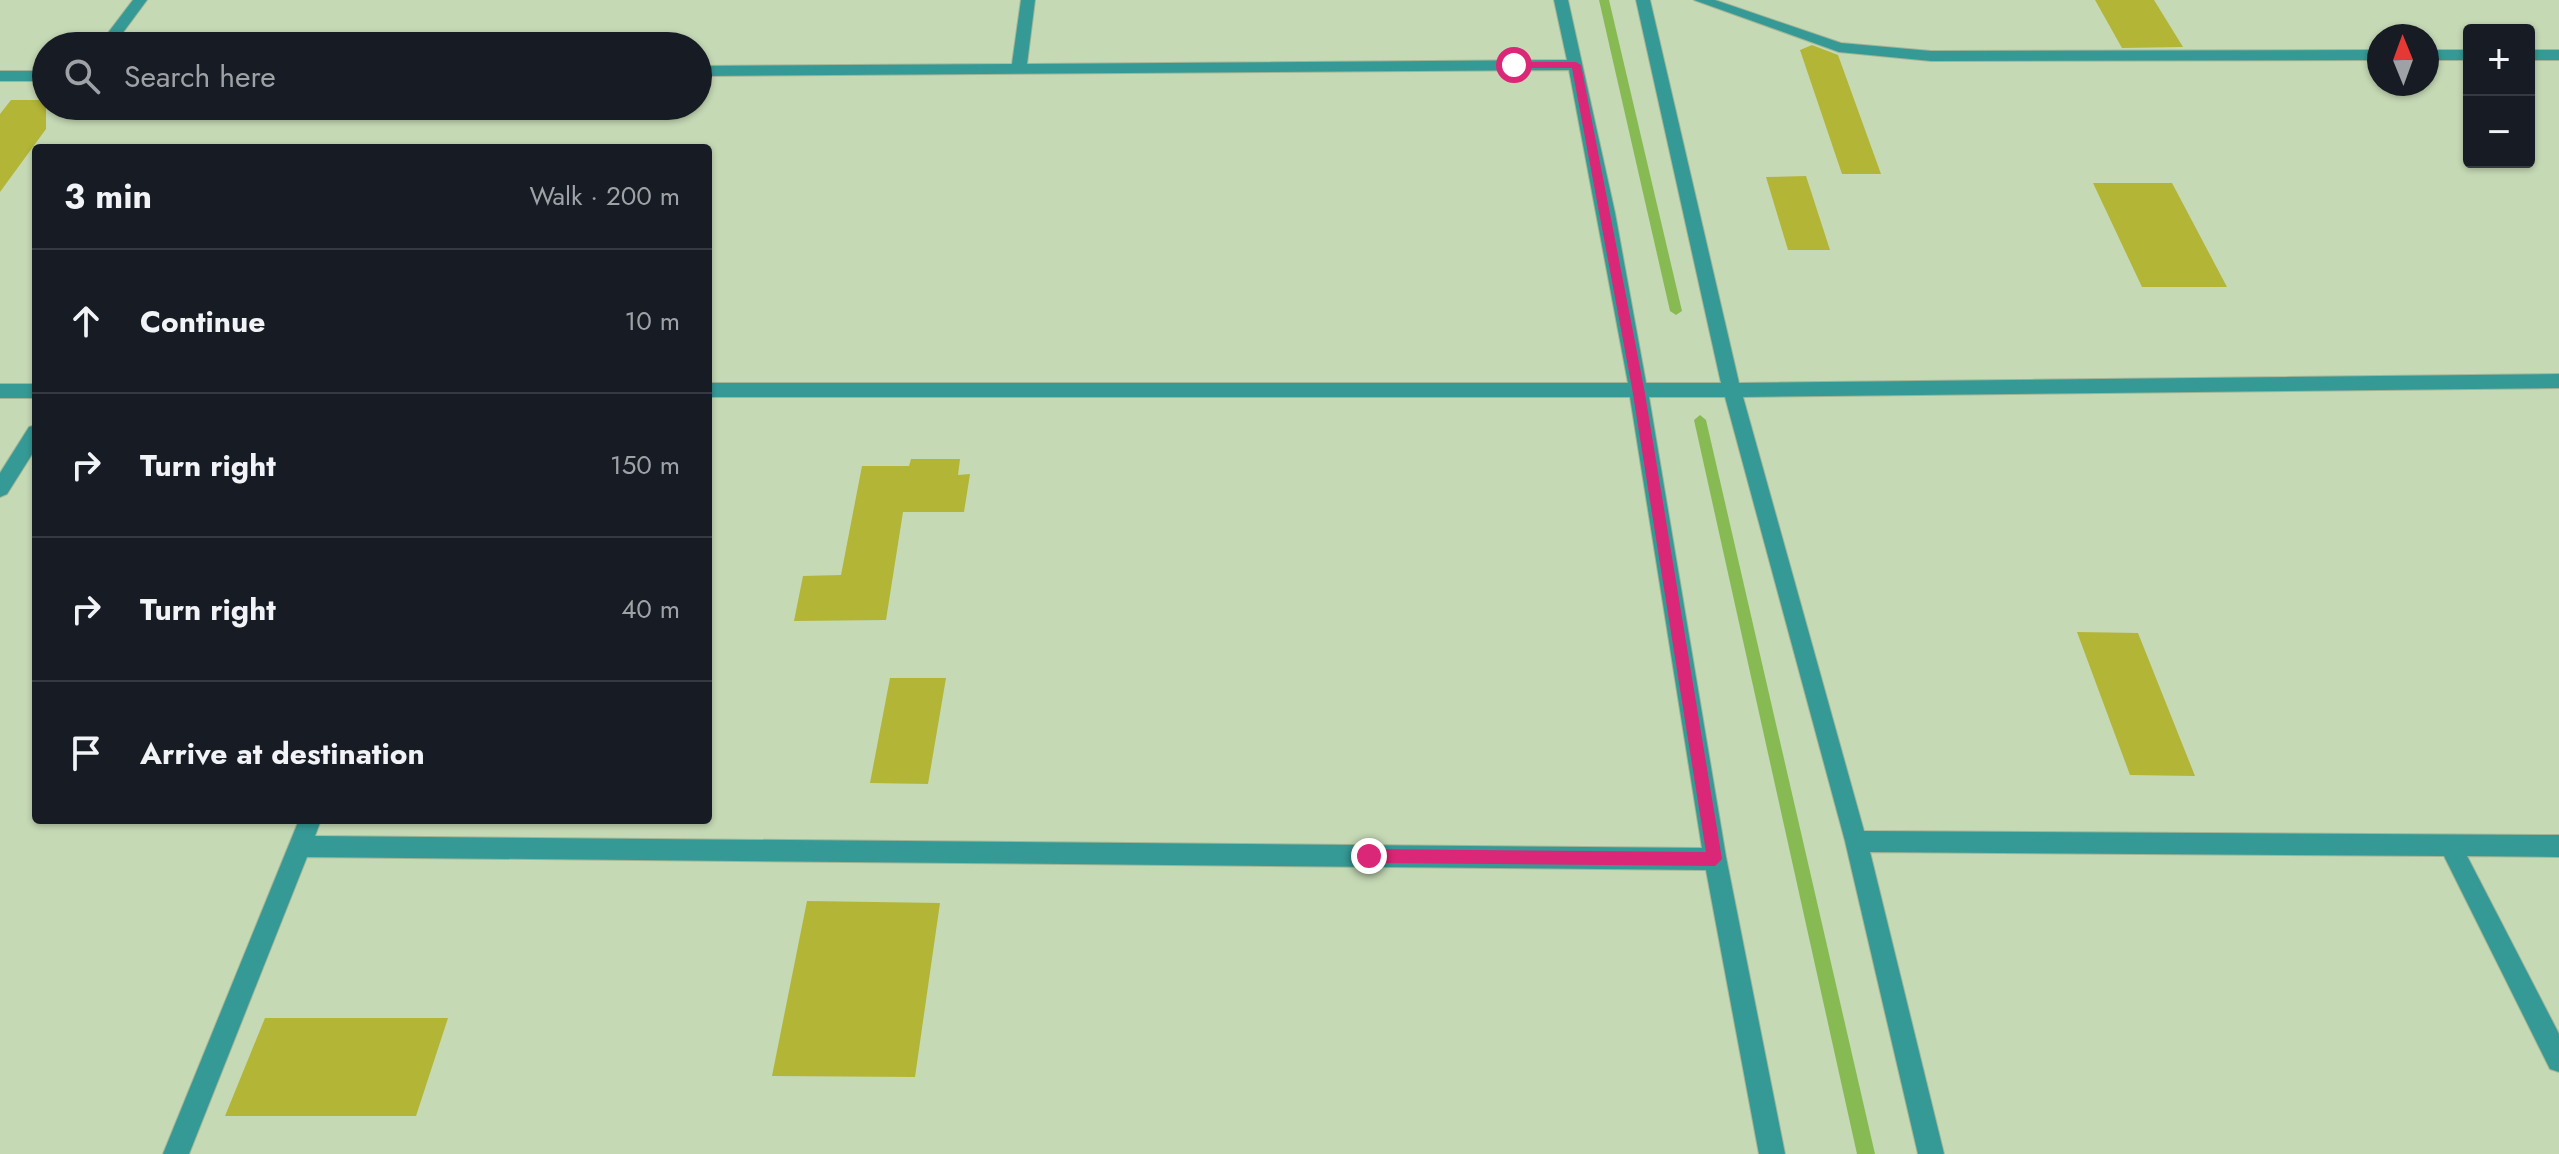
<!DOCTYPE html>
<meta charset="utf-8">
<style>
:root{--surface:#171b24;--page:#242831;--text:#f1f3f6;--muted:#9ea1a6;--line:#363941}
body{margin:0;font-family:Jost,sans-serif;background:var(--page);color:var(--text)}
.controls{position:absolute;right:24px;top:24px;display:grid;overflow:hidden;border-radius:8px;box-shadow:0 2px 6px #0004}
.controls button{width:72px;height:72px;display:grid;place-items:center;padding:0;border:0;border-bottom:2px solid var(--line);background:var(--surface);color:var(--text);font:40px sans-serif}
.compass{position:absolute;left:2367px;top:24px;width:72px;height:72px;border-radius:50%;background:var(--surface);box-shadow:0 2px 6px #0004;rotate:359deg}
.stop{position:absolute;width:24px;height:24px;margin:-18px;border:6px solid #db2777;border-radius:50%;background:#fff}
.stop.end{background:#db2777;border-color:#fff;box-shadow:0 2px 8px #0008}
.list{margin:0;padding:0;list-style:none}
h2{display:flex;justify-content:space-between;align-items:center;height:104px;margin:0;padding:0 32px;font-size:34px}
h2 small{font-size:26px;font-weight:400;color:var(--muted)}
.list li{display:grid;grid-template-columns:52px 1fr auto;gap:24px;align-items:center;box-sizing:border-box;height:144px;padding:0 32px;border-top:2px solid var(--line)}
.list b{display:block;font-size:30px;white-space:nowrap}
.list em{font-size:26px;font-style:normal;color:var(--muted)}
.icon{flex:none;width:44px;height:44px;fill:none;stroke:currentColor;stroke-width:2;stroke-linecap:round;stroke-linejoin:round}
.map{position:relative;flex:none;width:2559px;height:1154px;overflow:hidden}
.search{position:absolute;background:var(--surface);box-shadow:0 2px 6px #0004;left:32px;top:32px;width:680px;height:88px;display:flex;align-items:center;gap:20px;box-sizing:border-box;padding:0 28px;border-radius:44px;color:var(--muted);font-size:30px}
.panel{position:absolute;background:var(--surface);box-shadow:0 2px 6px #0004;left:32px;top:144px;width:680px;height:680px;border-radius:8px}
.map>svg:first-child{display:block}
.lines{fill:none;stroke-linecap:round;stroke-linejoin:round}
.stream{fill:#88ba53;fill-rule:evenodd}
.building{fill:#b3b537}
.minor-casing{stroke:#a3b495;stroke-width:2}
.minor{fill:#359a95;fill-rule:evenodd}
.route{fill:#db2777}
</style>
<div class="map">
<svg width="2559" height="1154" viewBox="0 0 2559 1154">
<rect width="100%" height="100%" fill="#c5d9b5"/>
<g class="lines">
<path class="stream" d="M1599 0H1609L1682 311 1676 315 1670 311Z
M1700 415 1706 420 1875 1154H1857L1694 420Z"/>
</g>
<path class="building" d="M2095 0H2154L2183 47 2122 48Z
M1812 45 1838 55 1881 174H1842L1800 50Z
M11 100H46V129L0 192V114Z
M1806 176 1830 250H1788L1766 177Z
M2093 183H2172L2227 287H2142Z
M911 459H960L958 475 970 474 964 512H903L886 620 794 621 803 576 841 575 862 466H909Z
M2077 632 2138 633 2195 776 2130 775Z
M890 678H946L928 784 870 783Z
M807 901 940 903 915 1077 772 1076Z
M265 1018H448L416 1116H225Z"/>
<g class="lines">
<g class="minor-casing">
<path id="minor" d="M133 0H147L113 46H98Z
M1021 0H1035L1027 64 1567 60 1554 0H1568L1615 213 1646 383H1721L1636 0H1650L1739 383 2559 374V388L1743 397 1864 831 2559 835V857L2467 856 2559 1034V1072L2550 1069 2444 856 1870 852 1944 1154H1918L1845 841 1725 397H1649L1726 857 1785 1154H1759L1706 870 307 857 189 1154H163L299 820H321L315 836 1702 848 1630 397H708V383H1628L1569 70 698 76V66L1012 64Z
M1694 0H1715L1841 43 1931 51 2379 50V60L1931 61 1839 52Z
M2427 50H2469V60H2427Z
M2529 50H2559V60H2529Z
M0 71H46V81H0Z
M0 384H36V398H0Z
M36 425V448L7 494 0 497V473L29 427Z"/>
</g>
<use href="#minor" class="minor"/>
</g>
<path class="route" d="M1576 62 1581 65 1644 388 1722 859 1715 866 1369 863 1362 856 1369 849 1706 852 1632 388 1572 68H1514L1509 65 1514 62Z"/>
</svg>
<div class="controls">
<button>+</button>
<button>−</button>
</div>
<svg class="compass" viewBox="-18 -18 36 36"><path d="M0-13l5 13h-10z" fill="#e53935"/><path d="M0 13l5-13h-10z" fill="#9ea1a6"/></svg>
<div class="stop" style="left:1514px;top:65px"></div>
<div class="stop end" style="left:1369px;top:856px"></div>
<div class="search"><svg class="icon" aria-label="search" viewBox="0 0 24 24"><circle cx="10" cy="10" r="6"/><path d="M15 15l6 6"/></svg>Search here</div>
<section class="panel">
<h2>3 min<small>Walk · 200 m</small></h2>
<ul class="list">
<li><svg class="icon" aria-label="ahead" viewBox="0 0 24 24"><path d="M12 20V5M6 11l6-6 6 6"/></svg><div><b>Continue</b></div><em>10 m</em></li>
<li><svg class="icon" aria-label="right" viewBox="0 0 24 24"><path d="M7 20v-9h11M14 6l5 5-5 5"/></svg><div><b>Turn right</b></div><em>150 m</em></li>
<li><svg class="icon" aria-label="right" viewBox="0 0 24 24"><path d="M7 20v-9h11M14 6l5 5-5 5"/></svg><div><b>Turn right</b></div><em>40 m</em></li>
<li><svg class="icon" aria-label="arrive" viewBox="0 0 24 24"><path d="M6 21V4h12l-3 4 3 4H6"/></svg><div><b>Arrive at destination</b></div></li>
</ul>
</section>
</div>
